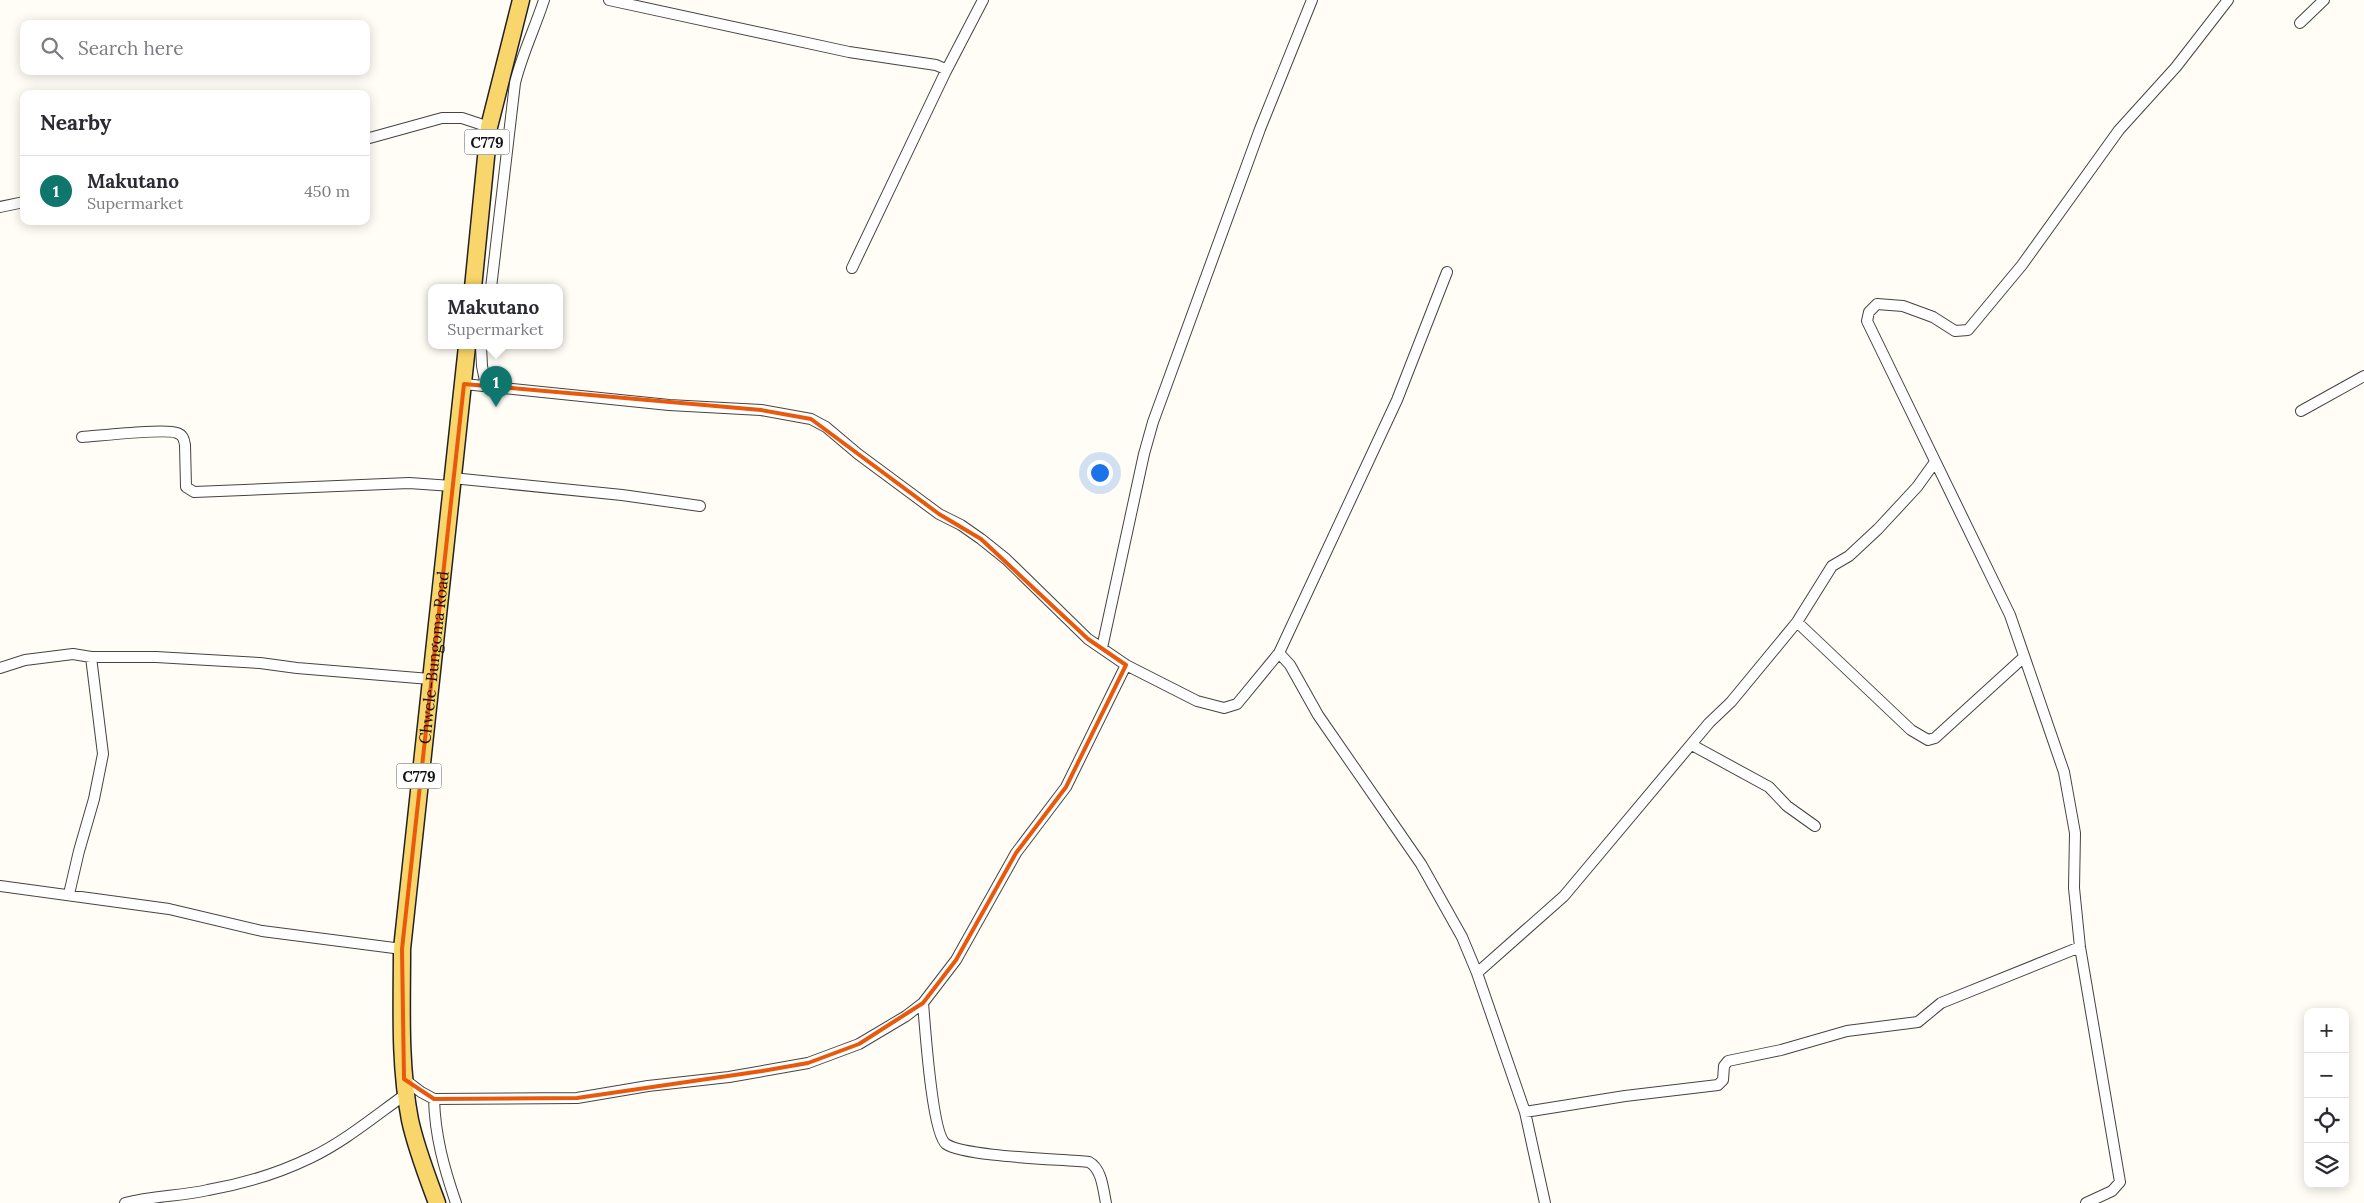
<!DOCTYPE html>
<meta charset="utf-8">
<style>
:root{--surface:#fff;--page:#f2f2f3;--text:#2b2b33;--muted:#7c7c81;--line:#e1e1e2;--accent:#0f766e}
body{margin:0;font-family:Lora,serif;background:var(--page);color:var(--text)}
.controls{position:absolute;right:15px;bottom:15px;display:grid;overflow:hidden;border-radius:10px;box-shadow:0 2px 12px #0003}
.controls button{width:45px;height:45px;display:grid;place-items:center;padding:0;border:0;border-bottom:1px solid var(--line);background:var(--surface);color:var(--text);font:25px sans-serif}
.you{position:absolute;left:1099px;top:472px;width:18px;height:18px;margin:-12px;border:4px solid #fff;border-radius:50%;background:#1a73e8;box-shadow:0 0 0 8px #1a73e833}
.badge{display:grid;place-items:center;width:32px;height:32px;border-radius:50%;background:var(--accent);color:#fff;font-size:16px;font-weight:700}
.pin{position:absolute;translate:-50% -41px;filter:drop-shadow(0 1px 2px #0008)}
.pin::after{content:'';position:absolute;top:26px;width:18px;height:15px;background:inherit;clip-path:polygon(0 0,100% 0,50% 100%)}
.popup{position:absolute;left:428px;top:284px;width:135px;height:65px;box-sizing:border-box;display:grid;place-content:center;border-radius:10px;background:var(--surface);filter:drop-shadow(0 1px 4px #0005);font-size:16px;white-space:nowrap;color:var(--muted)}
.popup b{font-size:19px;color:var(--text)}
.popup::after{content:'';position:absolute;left:50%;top:100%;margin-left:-10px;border:10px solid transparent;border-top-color:var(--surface)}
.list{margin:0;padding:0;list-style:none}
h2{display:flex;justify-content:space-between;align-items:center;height:65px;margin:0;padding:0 20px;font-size:21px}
h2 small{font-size:16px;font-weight:400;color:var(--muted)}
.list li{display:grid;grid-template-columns:32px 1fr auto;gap:15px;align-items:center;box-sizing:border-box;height:70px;padding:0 20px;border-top:1px solid var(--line)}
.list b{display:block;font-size:19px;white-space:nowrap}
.list p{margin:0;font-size:16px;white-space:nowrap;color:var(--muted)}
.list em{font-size:16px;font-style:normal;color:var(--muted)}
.icon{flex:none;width:28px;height:28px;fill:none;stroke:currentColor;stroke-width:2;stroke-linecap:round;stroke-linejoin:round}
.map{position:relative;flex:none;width:2364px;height:1203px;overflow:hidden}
.search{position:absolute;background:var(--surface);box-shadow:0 2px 12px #0003;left:20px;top:20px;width:350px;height:55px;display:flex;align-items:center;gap:12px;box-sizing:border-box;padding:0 18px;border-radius:10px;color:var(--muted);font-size:19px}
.panel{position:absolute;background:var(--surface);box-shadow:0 2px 12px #0003;left:20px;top:90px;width:350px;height:135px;border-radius:10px}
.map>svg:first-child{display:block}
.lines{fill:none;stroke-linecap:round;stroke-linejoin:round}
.street-casing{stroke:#444;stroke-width:12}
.primary-casing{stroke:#222;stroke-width:19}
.street{stroke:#fff;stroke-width:10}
.primary{stroke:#f9d66b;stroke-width:16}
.marked{fill:none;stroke:#e8590c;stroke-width:4;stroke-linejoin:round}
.labels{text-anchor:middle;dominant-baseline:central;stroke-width:5;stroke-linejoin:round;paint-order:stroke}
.shield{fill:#fff;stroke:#585858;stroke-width:1}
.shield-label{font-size:15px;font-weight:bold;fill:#111}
.street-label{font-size:16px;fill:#111;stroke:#fff}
</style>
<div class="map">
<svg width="2364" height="1203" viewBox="0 0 2364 1203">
<rect width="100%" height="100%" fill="#fffdf5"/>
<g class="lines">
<g class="street-casing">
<path id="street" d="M609 0 849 52 936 65 945 69V73L852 268
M2300 23 2324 0
M945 73 983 0
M366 139 442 118H462L489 127
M0 207 24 202
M491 288 515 83C522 54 535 28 544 0
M481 346 482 366 486 386
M464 384 669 405 761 410 811 419 826 427 858 454 939 514 961 525 981 539 1006 559 1088 639 1126 665 1197 701 1224 708 1237 704 1279 653 1290 665 1318 715 1421 864 1462 937 1477 973 1525 1112 1545 1203
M2301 411 2364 376
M82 437C98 436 166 428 177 433 183 435 184 439 185 445L186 487 194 492 409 483 452 486
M452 478 622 495 700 506
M1797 622 1911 730 1928 740 1935 738 2024 657
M1102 648 1144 454 1153 422 1260 129 1312 0
M1279 653 1397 400 1447 272
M0 668 25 660 73 654 91 657H156L260 663 297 668 430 679
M1692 745 1769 787 1787 806 1815 826
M0 886 169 909 262 931 402 949
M69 894 79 851 94 799 103 754 91 657
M1477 973 1564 896 1709 723 1731 702 1797 622 1832 566 1849 556 1878 529 1917 487 1935 462
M923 1003C925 1026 932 1134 946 1144 965 1157 1061 1159 1089 1162 1102 1169 1103 1189 1106 1203
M404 1079 421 1092 434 1099 577 1098 648 1086 729 1077 808 1063 859 1044 906 1016 923 1003 956 960 1016 853 1066 787 1126 665
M434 1099C435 1136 444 1168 456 1203
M1525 1112 1625 1096 1718 1085 1723 1080 1724 1066 1728 1061 1781 1050 1847 1031 1918 1022 1941 1003 2080 947
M125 1203C153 1196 181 1196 208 1190 242 1184 279 1173 310 1158 344 1142 375 1116 406 1094
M2086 1203 2112 1191 2120 1182 2080 947 2074 888 2075 833 2064 772 2010 615 1867 321 1869 312 1877 304 1903 306 1933 317 1955 331 1968 330 2022 265 2119 130 2176 67 2228 0"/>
</g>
<g class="primary-casing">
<g id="primary">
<path d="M473 288 489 127 521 0"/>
<path id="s1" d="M437 1203C427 1176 416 1148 410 1120 399 1063 402 1006 402 949L467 346"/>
</g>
</g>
<use href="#street" class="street"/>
<use href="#primary" class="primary"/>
</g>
<path class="marked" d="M464 384 761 410 811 419 939 514 981 539 1088 639 1126 665 1066 787 1016 853 956 960 923 1003 859 1044 808 1063 762 1071 577 1098 434 1099 404 1079 402 949Z"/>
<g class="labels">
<g class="shield">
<rect x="464.5" y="129.5" width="45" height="25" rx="4"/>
<rect x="396.5" y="763.5" width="45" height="25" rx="4"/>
</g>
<g class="shield-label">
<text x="487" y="142">C779</text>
<text x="419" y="776">C779</text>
</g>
<g class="street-label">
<text stroke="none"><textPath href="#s1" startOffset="552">Chwele-Bungoma Road</textPath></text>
</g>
</g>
</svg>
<div class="controls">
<button>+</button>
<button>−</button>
<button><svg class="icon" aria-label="locate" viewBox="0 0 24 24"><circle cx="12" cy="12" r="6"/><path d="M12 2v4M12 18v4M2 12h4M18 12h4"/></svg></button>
<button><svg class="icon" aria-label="layers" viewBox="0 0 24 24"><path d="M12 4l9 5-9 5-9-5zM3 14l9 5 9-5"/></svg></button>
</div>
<div class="you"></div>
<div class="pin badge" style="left:496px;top:407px">1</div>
<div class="popup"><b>Makutano</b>Supermarket</div>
<div class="search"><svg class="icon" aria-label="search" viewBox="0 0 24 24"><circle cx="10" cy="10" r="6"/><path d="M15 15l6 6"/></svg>Search here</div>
<section class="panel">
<h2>Nearby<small></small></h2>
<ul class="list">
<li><span class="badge">1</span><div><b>Makutano</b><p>Supermarket</p></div><em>450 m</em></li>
</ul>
</section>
</div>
